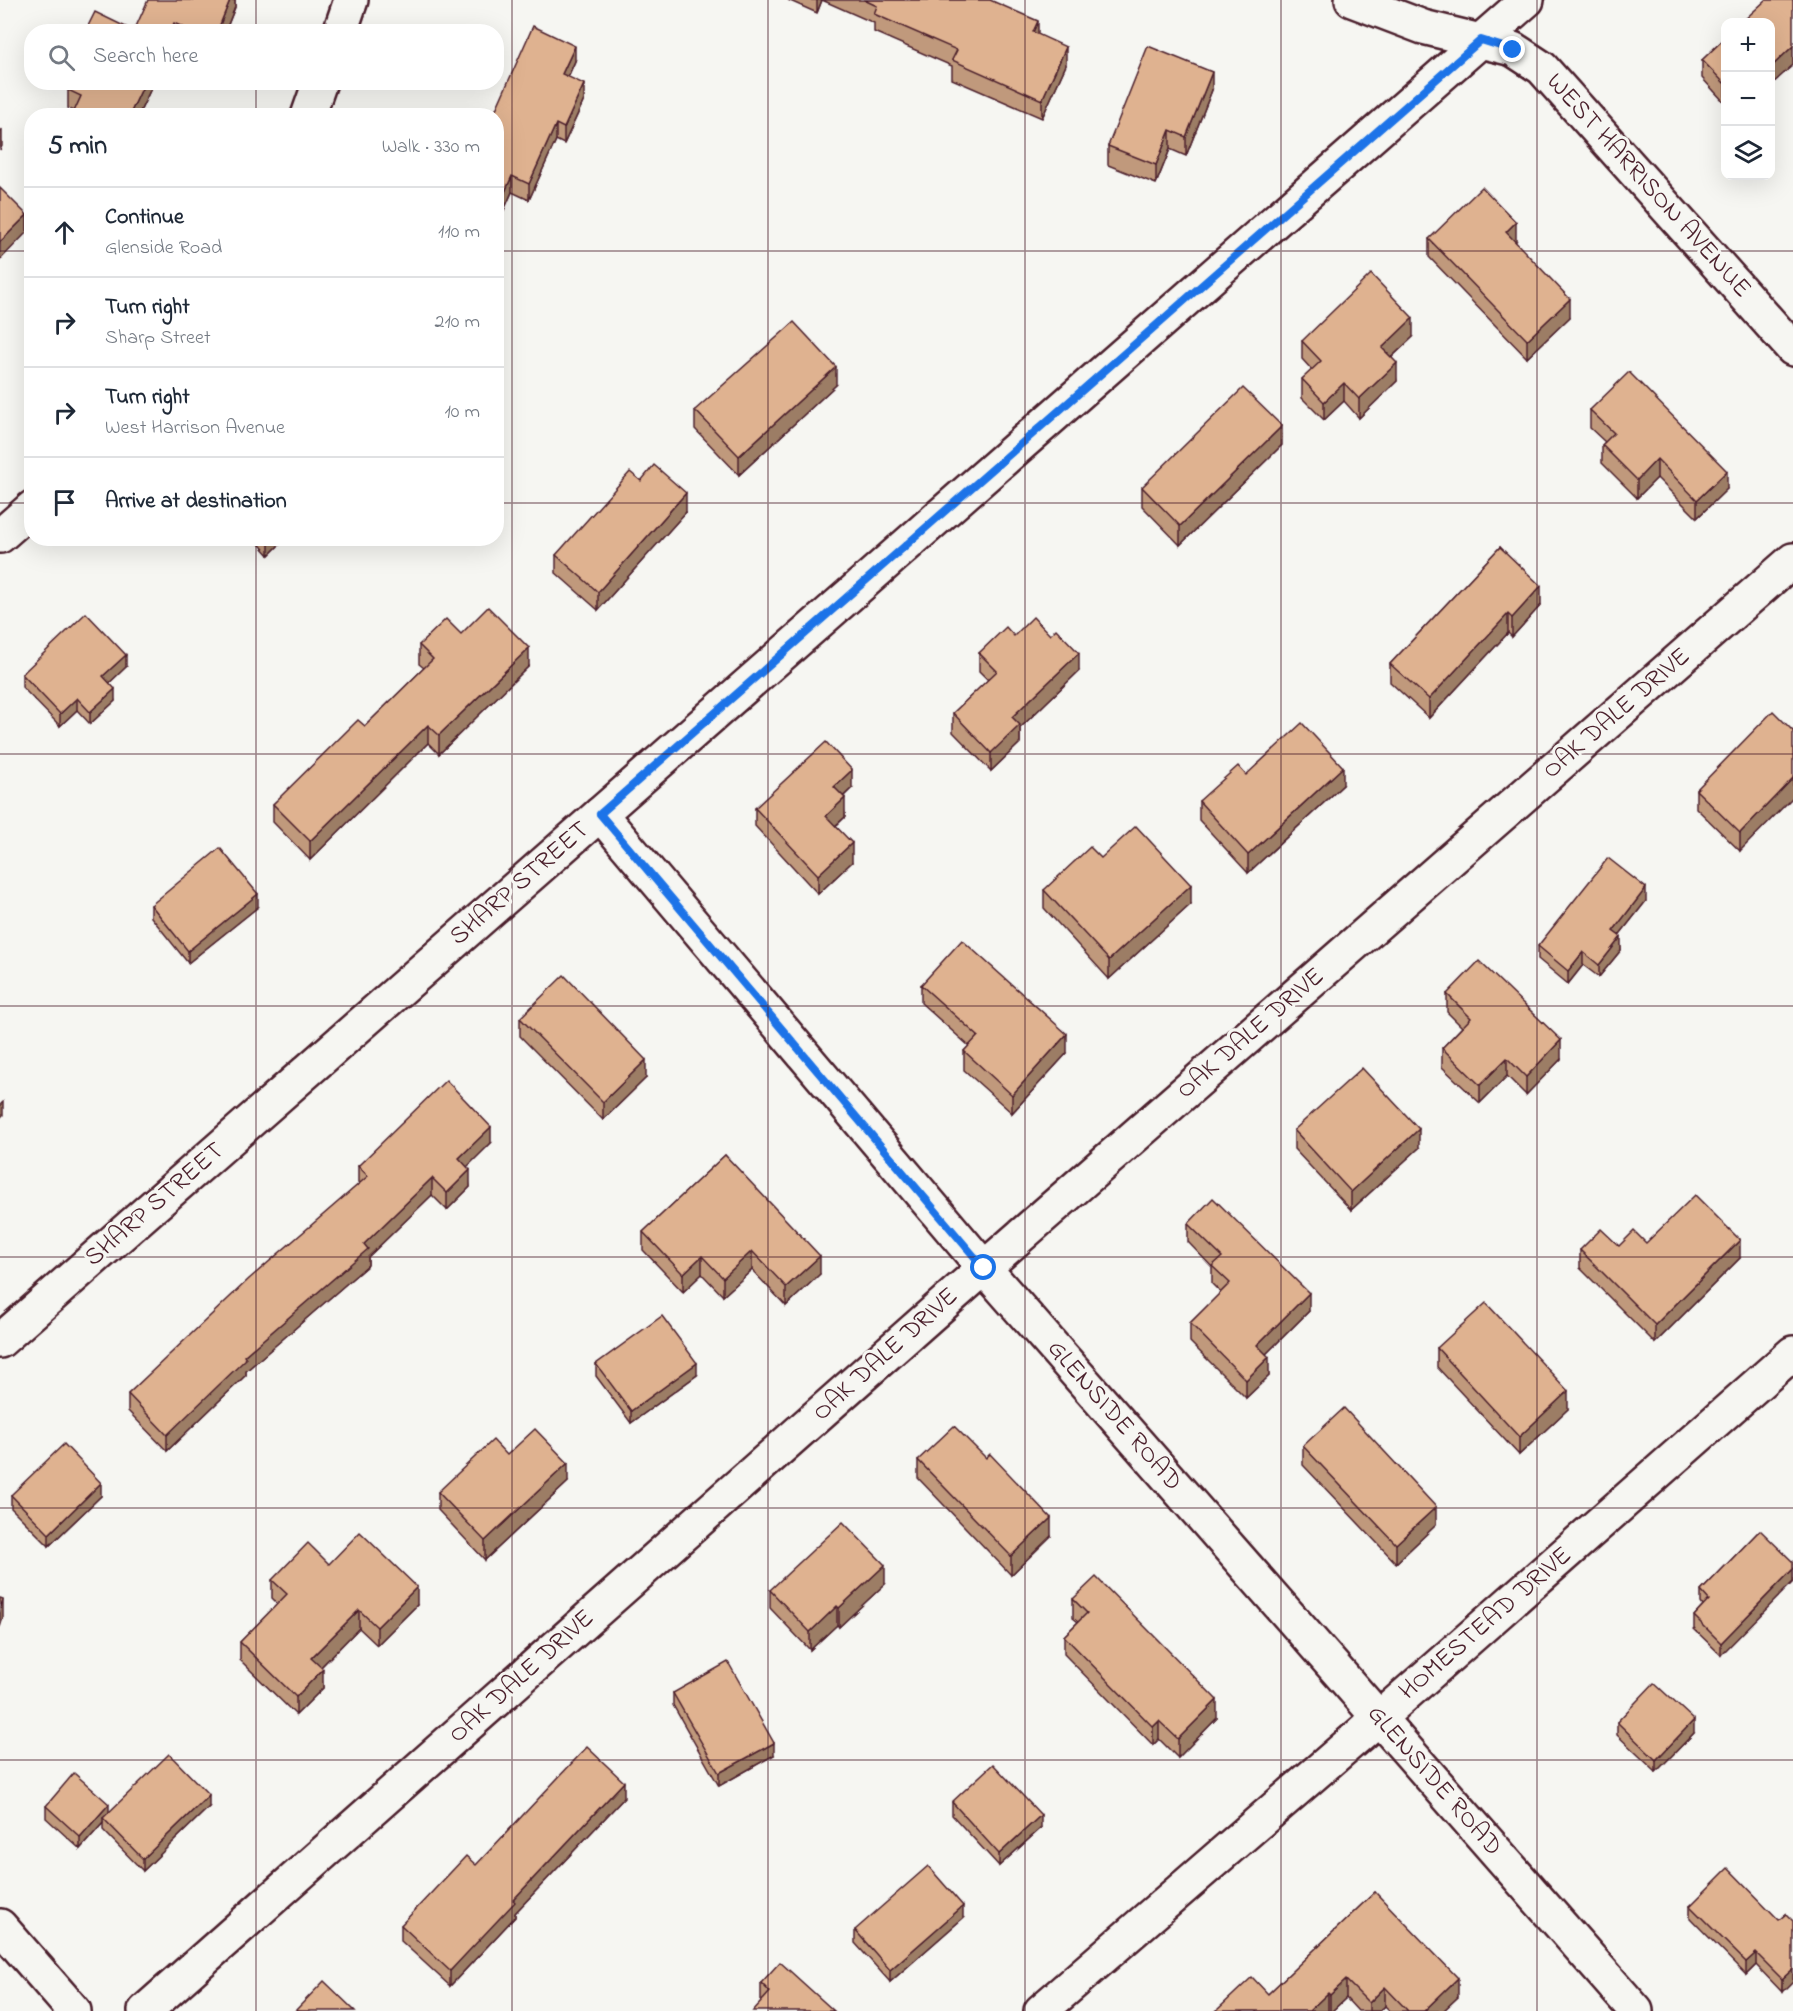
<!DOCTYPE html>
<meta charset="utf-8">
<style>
body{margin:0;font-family:"Indie Flower",sans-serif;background:#f6f6f7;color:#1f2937}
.controls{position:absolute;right:18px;top:18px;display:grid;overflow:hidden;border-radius:12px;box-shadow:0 6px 24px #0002}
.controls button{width:54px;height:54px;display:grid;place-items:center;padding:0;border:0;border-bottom:2px solid #e0e1e3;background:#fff;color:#1f2937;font:30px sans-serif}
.stop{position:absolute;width:18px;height:18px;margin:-14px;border:4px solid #1a73e8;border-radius:50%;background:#fff}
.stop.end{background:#1a73e8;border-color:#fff;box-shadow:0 2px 6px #0008}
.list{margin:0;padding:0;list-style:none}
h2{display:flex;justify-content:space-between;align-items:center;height:78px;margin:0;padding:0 24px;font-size:26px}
h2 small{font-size:20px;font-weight:400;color:#747a83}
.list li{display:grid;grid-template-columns:39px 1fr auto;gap:18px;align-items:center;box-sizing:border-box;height:90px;padding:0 24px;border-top:2px solid #e0e1e3}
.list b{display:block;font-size:22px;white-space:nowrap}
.list p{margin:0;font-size:20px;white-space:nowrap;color:#747a83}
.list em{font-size:20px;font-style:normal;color:#747a83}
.icon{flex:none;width:33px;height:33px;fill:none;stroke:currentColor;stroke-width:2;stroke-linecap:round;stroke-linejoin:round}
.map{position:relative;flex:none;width:1793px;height:2011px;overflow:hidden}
.search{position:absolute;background:#fff;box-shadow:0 6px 24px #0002;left:24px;top:24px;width:480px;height:66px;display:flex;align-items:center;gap:15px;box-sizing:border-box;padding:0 21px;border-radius:24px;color:#747a83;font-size:22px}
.panel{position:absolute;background:#fff;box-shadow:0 6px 24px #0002;left:24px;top:108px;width:480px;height:438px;border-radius:24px}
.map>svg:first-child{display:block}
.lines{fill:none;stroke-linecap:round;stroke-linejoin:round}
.street-casing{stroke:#4a1f2b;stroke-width:38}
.secondary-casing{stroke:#4a1f2b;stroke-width:38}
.street{stroke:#f6f6f2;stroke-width:33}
.secondary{stroke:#f6f6f2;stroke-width:33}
.wall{fill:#c0997c;stroke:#4a1f2b;stroke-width:1.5}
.shaded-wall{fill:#9c7d65;stroke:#4a1f2b;stroke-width:1.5}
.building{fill:#dfb290;stroke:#4a1f2b;stroke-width:1.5}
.route{stroke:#1a73e8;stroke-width:8}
.grid{fill:none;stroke:#4a1f2b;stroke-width:1.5;stroke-opacity:0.55}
.labels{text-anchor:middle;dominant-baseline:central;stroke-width:6;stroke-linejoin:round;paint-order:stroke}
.street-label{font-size:26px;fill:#4a1f2b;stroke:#f6f6f2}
</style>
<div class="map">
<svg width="1793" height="2011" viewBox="0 0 1793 2011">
<rect width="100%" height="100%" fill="#f6f6f2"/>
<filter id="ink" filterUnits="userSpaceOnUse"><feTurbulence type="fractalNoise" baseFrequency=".0167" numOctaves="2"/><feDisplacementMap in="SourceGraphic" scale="12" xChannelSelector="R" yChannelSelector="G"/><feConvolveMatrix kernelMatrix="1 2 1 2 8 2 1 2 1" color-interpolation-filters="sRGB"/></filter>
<g filter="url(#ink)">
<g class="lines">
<!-- street casing -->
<g class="street-casing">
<g id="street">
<path d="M1352,0L1423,27L1513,49L1542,68L1793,349"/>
<path d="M340,32L351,0"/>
<path d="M308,116L320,82"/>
<path d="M0,536L32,508"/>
<path d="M600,814L984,1268L1636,2011"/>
<path d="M0,1926L74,2011"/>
<path d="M145,2011L984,1268L1793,560"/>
<path d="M1041,2011L1379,1718L1793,1353"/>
</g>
</g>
<!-- secondary casing -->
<g class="secondary-casing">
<path id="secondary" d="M0,1341L1527,0"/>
</g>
<!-- street -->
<use href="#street" class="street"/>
<!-- secondary -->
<use href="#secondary" class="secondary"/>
</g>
<!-- wall -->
<g class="wall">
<path d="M235,0V7L225,32H85L134,31Z"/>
<path d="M788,0H990L1038,34L1066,65L1042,118L952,79V66L874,32V23L822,0L817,13Z"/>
<path d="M1725,38V103L1702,78V60Z"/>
<path d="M575,61L568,77L584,100L564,144L556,140L529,200L512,192L496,228V116Z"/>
<path d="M72,82H154L138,116H72L74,111L68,108V90Z"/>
<path d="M1212,90L1186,156L1170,149L1156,184L1108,165V146Z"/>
<path d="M1429,239L1516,241L1515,242L1570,317L1527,358L1429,257Z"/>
<path d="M1413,337L1392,357L1397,381L1359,418L1344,401L1324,420L1302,398V379L1312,370L1302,359V341Z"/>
<path d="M836,385L739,475L695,429V410Z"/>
<path d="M1590,410L1727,489L1697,518L1657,478L1637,498L1602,463V445L1605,442L1590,428Z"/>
<path d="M1282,445L1180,545L1142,506V487Z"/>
<path d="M641,481L686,512L598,610L556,573V555Z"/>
<path d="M254,538H286L269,555Z"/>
<path d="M1500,547L1541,605L1512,637L1508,633L1429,718L1390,682V664Z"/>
<path d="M461,634L529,666L439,754L428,743L310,860L273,822V804L365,726L424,668L419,664V645Z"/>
<path d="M1014,636L1079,671L1020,728V743L991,771L953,732V713L988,680L979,671V653Z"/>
<path d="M126,667L109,683L115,701L90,724L77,710L60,726L22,687V674Z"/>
<path d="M1793,731L1740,851L1696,808V790Z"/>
<path d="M1246,775L1343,785L1248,873L1199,820V801Z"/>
<path d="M852,788L843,797L845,817L836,826L852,862L818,894L755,826V808Z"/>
<path d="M1101,858L1191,904L1109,979L1044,908V890Z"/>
<path d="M1646,901L1619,935L1621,950L1599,977L1583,965L1568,984L1538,959V946Z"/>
<path d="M151,905L258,907L188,963L151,917Z"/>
<path d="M921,985L1067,1053L1012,1113L964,1070V1051L969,1046L921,1003Z"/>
<path d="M1447,994L1561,1059L1526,1095L1507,1076L1480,1103L1442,1067V1048L1462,1027L1447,1012Z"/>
<path d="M520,1018L646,1078L603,1120L520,1036Z"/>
<path d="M1294,1130L1419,1148L1351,1210L1294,1149Z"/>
<path d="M491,1143L467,1166L470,1187L447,1210L432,1195L368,1257V1265L246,1371V1375L167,1451L128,1411V1394L359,1184L358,1182V1166Z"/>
<path d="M725,1155L820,1274L786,1306L752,1270L723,1296L702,1274L683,1292L643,1250V1232Z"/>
<path d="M1188,1224L1309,1311L1266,1354L1269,1376L1246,1398L1190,1342V1323L1221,1293L1212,1284V1267L1188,1242Z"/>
<path d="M1646,1243L1740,1258L1655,1343L1580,1268V1250Z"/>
<path d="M1437,1348L1568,1409L1519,1455L1437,1367Z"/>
<path d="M596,1364L697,1375L631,1423L596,1376Z"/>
<path d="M1303,1446L1436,1525L1396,1563L1303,1465Z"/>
<path d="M507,1455L568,1482L485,1560L438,1510V1492Z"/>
<path d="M918,1460L1051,1536L1011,1575L918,1478Z"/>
<path d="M11,1495L101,1496L49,1546L11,1508Z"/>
<path d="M1760,1530L1721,1655L1694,1629V1616L1703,1606L1701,1603V1591Z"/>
<path d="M329,1564L417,1605L377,1645L359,1628L321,1667L323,1688L296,1715L240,1660V1642L278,1604L272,1598V1580Z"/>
<path d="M885,1584L839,1627L837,1625L810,1650L770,1608V1590Z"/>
<path d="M1073,1599L1217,1718L1178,1758L1159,1739L1153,1745L1064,1654V1636L1078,1622L1073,1618Z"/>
<path d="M673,1693L774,1755L719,1786L673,1705Z"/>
<path d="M1617,1722L1694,1733L1656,1772L1617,1735Z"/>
<path d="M624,1798L515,1913V1917L450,1986L401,1941V1925L476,1865Z"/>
<path d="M952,1802L1041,1828L999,1866L952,1815Z"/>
<path d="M46,1806L109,1812L209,1807L143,1871L103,1830V1823L80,1849L46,1818Z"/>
<path d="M1375,1892L1458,1997L1443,2011H1390L1385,2006L1380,2011H1358L1346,1998L1332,2011H1216L1268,1994Z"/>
<path d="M1690,1906L1779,1920L1786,1914L1782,1992L1756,1965L1746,1975L1690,1918Z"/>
<path d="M963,1918L890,1982L855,1943V1930Z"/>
<path d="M761,1983L834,2011L761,2002Z"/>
</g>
<!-- shaded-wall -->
<g class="shaded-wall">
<path d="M230,0H235V7L225,32H217Z"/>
<path d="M817,0H822L817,13Z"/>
<path d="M1038,21V40L1033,32Z"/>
<path d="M174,23V32H170Z"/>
<path d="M575,46V61L562,90V74Z"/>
<path d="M1793,46V65L1770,86V68Z"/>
<path d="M1066,47V65L1042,118V100Z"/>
<path d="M1212,72V90L1186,156V137Z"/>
<path d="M145,82H154L138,116H129Z"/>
<path d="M584,84V100L564,144V128Z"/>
<path d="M556,124V140L529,200V184Z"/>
<path d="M2,129V146L0,150V133Z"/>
<path d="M1170,130V149L1156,184V165Z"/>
<path d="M512,176V192L496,228V212Z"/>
<path d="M27,215V232L0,260V242Z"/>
<path d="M1516,222V241L1506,251V232Z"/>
<path d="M1570,299V317L1527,358V340Z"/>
<path d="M1413,318V337L1382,366V348Z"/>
<path d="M1397,363V381L1359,418V399Z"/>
<path d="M836,367V385L739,475V456Z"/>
<path d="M1344,383V401L1324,420V402Z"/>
<path d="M1282,426V445L1180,545V526Z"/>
<path d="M1657,459V478L1637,498V480Z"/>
<path d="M1727,471V489L1697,518V500Z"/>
<path d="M686,493V512L598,610V592Z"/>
<path d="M269,538H286L269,555Z"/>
<path d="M1541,586V605L1512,637V618Z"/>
<path d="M1508,614V633L1429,718V699Z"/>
<path d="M529,648V666L439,754V735Z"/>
<path d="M1079,653V671L1020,728V743L991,771V753L1012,717Z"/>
<path d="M126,655V667L103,689V676Z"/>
<path d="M115,689V701L90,724V712Z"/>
<path d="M77,698V710L60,726V714Z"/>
<path d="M428,725V743L310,860V841Z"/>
<path d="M1343,767V785L1248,873V855Z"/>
<path d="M852,770V788L834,805V787Z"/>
<path d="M1793,778V797L1740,851V833Z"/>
<path d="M845,798V817L826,834V816Z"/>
<path d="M852,843V862L818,894V875Z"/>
<path d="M1191,885V904L1109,979V960Z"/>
<path d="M1646,888V901L1613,943V931Z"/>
<path d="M258,894V907L188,963V951Z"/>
<path d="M1621,937V950L1599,977V965Z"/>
<path d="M1583,952V965L1568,984V971Z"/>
<path d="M1067,1034V1053L1012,1113V1095Z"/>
<path d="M1561,1040V1059L1526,1095V1077Z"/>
<path d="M1507,1058V1076L1480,1103V1085Z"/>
<path d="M646,1060V1078L603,1120V1102Z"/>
<path d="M3,1102V1115L0,1118V1105Z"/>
<path d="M491,1127V1143L459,1175V1158Z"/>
<path d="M1419,1129V1148L1351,1210V1192Z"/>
<path d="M470,1170V1187L447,1210V1193Z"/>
<path d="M432,1178V1195L368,1257V1265L246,1371V1375L167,1451V1435L244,1356L364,1244Z"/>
<path d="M1740,1240V1258L1655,1343V1325Z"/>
<path d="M752,1251V1270L723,1296V1278Z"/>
<path d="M702,1256V1274L683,1292V1274Z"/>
<path d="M820,1256V1274L786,1306V1287Z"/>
<path d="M1309,1293V1311L1257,1363V1345Z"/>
<path d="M1269,1357V1376L1246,1398V1380Z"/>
<path d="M697,1363V1375L631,1423V1411Z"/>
<path d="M1568,1391V1409L1519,1455V1437Z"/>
<path d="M568,1463V1482L485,1560V1541Z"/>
<path d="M101,1483V1496L49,1546V1534Z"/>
<path d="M1436,1507V1525L1396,1563V1544Z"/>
<path d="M1051,1518V1536L1011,1575V1556Z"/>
<path d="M885,1565V1584L839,1627V1608Z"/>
<path d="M1793,1569V1582L1721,1655V1643Z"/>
<path d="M417,1587V1605L377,1645V1627Z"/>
<path d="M3,1599V1618L0,1627V1609Z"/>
<path d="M837,1606V1625L810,1650V1632Z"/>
<path d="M359,1610V1628L311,1677V1658Z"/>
<path d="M323,1669V1688L296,1715V1697Z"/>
<path d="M1217,1700V1718L1178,1758V1739Z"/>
<path d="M1694,1720V1733L1656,1772V1760Z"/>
<path d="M1159,1721V1739L1153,1745V1727Z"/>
<path d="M774,1743V1755L719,1786V1773Z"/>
<path d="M624,1782V1798L515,1913V1917L450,1986V1971L513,1900Z"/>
<path d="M209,1795V1807L143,1871V1859Z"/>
<path d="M109,1804V1816L103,1818V1823L80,1849V1837Z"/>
<path d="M1041,1815V1828L999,1866V1854Z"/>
<path d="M963,1906V1918L890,1982V1970Z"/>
<path d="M1756,1953V1965L1746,1975V1962Z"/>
<path d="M1793,1969V1981L1782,1992V1979Z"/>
<path d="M1458,1978V1997L1443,2011H1424Z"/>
<path d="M1346,1980V1998L1332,2011H1330V1995Z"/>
<path d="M1385,1987V2006L1380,2011H1369V2003Z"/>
<path d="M1328,1993V2011H1309Z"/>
</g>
<!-- building -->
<g class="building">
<path d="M148,0H230L217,32H194L174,23L170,32H85L95,12L134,31Z"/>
<path d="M864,0H990L1038,21L1033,32L1066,47L1042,100L952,60L957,50L874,14L877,6Z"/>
<path d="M1766,0H1793V46L1770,68V22H1742Z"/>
<path d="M533,26L575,46L562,74L584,84L564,128L556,124L529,184L512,176L496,212V116H493Z"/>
<path d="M1725,38V84L1702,60Z"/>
<path d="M1148,46L1212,72L1186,137L1170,130L1156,165L1108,146Z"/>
<path d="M72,82H145L129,116H72L81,96L68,90Z"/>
<path d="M1482,187L1516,222L1506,232L1570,299L1527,340L1429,239Z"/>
<path d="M0,188L27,215L0,242Z"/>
<path d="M1371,274L1413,318L1382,348L1397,363L1359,399L1344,383L1324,402L1302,379L1321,361L1302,341Z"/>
<path d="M794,322L836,367L739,456L695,410Z"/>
<path d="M1629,372L1727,471L1697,500L1657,459L1637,480L1602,445L1614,433L1590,410Z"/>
<path d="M1243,388L1282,426L1180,526L1142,487Z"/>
<path d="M654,465L686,493L598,592L556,555L630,472L641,481Z"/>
<path d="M1500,547L1541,586L1512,618L1508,614L1429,699L1390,664Z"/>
<path d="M488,607L529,648L439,735L428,725L310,841L273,804L358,720L365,726L433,659L419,645L446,619L461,634Z"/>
<path d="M86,613L126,655L103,676L115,689L90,712L77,698L60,714L22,674Z"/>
<path d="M1033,617L1050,635L1056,629L1079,653L1012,717L1020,725L991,753L953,713L997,671L979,653L1006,627L1014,636Z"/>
<path d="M1773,711L1793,731V778L1740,833L1696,790Z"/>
<path d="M1302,723L1343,767L1248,855L1199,801L1238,766L1246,775Z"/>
<path d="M826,742L852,770L834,787L845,798L826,816L852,843L818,875L755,808Z"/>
<path d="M1136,826L1191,885L1109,960L1044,890L1090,847L1101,858Z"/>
<path d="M220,848L258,894L188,951L151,905Z"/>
<path d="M1608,858L1646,888L1613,931L1621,937L1599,965L1583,952L1568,971L1538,946Z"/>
<path d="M962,940L1067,1034L1012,1095L964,1051L978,1036L921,985Z"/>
<path d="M1479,961L1561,1040L1526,1077L1507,1058L1480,1085L1442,1048L1471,1018L1447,994Z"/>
<path d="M564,975L646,1060L603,1102L520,1018Z"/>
<path d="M1362,1068L1419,1129L1351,1192L1294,1130Z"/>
<path d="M446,1080L491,1127L459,1158L470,1170L447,1193L432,1178L364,1244L368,1249L244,1356L246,1359L167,1435L128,1394L249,1279L368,1176L358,1166Z"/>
<path d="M725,1155L820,1256L786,1287L752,1251L723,1278L702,1256L683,1274L643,1232Z"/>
<path d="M1695,1195L1740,1240L1655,1325L1580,1250L1601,1229L1619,1246L1634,1231L1646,1243Z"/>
<path d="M1213,1198L1309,1293L1257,1345L1269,1357L1246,1380L1190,1323L1230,1283L1212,1266L1222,1257L1188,1224Z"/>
<path d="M1486,1303L1568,1391L1519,1437L1437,1348Z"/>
<path d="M662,1316L697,1363L631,1411L596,1364Z"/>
<path d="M1344,1408L1436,1507L1396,1544L1303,1446Z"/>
<path d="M954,1426L986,1458L990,1454L1051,1518L1011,1556L918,1460Z"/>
<path d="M535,1429L568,1463L485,1541L438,1492L493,1440L507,1455Z"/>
<path d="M64,1444L101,1483L49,1534L11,1495Z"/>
<path d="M843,1522L885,1565L839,1608L837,1606L810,1632L770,1590Z"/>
<path d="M1760,1530L1793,1562V1569L1721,1643L1694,1616L1709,1600L1701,1591Z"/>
<path d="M360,1532L417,1587L377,1627L359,1610L311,1658L323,1669L296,1697L240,1642L287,1594L272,1580L308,1543L329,1564Z"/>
<path d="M1096,1577L1217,1700L1178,1739L1159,1721L1153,1727L1064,1636L1087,1613L1073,1599Z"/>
<path d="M0,1598L3,1599L0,1609Z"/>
<path d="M728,1662L774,1743L719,1773L673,1693Z"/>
<path d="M1654,1683L1694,1720L1656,1760L1617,1722Z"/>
<path d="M587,1747L624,1782L513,1900L515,1902L450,1971L401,1925L466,1856L476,1865Z"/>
<path d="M169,1754L209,1795L143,1859L103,1818Z"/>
<path d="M993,1764L1041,1815L999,1854L952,1802Z"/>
<path d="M74,1773L109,1804L80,1837L46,1806Z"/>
<path d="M928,1866L963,1906L890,1970L855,1930Z"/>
<path d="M1728,1868L1779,1920L1786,1914L1793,1921V1969L1782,1979L1756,1953L1746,1962L1690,1906Z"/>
<path d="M1375,1892L1458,1978L1424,2011H1408L1385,1987L1369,2003L1346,1980L1330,1995L1328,1993L1309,2011H1216L1252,1977L1268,1994Z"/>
<path d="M780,1962L834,2011H753L770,1992L761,1983Z"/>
<path d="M324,1981L355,2011H295Z"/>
</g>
</g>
<g class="lines" filter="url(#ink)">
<!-- route -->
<path class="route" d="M984,1268L600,814L1481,40L1513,50"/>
</g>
<!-- grid -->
<path class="grid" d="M256,0V32M512,0V2011M768,0V2011M1025,0V2011M1281,0V2011M1537,0V2011M256,82V116M0,251H32M496,251H1793M0,503H32M496,503H1793M256,538V2011M0,754H1793M0,1006H1793M0,1257H1793M0,1508H1793M0,1760H1793"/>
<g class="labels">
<!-- street labels -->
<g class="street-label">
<text transform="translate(1648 186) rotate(48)">WEST HARRISON AVENUE</text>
<text transform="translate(1617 714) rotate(-41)">OAK DALE DRIVE</text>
<text transform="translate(520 884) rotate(-41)">SHARP STREET</text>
<text transform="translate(1251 1034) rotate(-41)">OAK DALE DRIVE</text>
<text transform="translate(155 1205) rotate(-41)">SHARP STREET</text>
<text transform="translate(886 1355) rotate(-42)">OAK DALE DRIVE</text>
<text transform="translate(1114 1416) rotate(49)">GLENSIDE ROAD</text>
<text transform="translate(1486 1624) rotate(-41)">HOMESTEAD DRIVE</text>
<text transform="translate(522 1677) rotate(-42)">OAK DALE DRIVE</text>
<text transform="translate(1434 1781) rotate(49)">GLENSIDE ROAD</text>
</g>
</g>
</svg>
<div class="controls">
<button>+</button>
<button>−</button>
<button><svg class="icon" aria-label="layers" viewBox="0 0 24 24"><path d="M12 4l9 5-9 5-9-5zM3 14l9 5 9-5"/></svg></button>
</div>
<div class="stop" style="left:984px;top:1268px"></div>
<div class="stop end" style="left:1513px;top:50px"></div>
<div class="search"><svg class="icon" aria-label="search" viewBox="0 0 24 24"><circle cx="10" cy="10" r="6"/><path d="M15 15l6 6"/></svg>Search here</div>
<section class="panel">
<h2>5 min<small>Walk · 330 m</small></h2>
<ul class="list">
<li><svg class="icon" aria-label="ahead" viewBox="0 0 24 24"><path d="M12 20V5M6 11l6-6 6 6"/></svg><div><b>Continue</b><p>Glenside Road</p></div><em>110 m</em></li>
<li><svg class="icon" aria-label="right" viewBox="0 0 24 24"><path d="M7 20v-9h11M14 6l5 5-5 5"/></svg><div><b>Turn right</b><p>Sharp Street</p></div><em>210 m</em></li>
<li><svg class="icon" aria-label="right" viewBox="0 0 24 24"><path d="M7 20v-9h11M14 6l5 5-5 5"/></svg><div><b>Turn right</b><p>West Harrison Avenue</p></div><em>10 m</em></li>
<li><svg class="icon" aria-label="arrive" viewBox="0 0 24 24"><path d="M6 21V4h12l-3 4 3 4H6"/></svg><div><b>Arrive at destination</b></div></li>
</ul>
</section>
</div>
